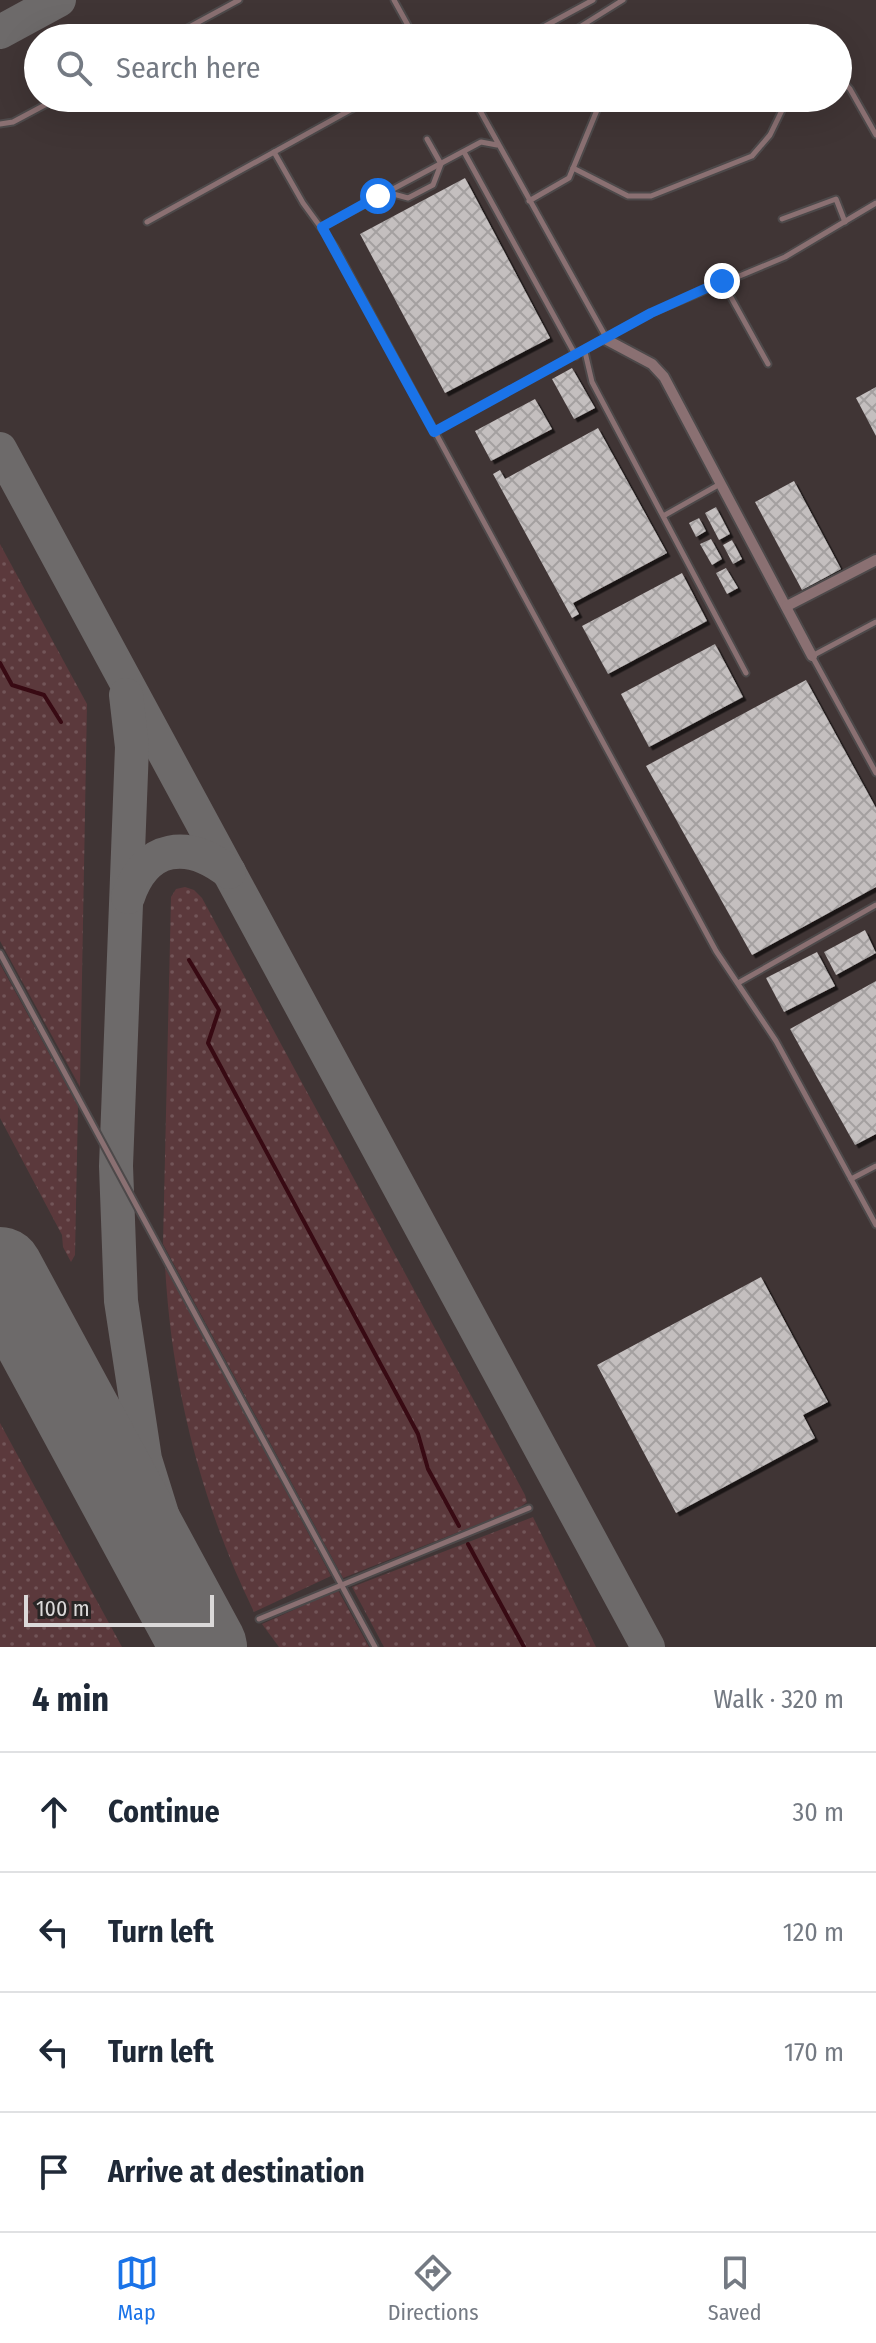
<!DOCTYPE html>
<meta charset="utf-8">
<style>
body{margin:0;font-family:"Fira Sans Condensed",sans-serif;background:#f2f2f3;color:#1f2937}
.scale{position:absolute;left:24px;bottom:20px;width:190px;box-sizing:border-box;padding-left:8px;border:4px solid #dbd9d9;border-top:0;font-size:22px;line-height:28px;white-space:nowrap;color:#dbd9d9;-webkit-text-stroke:6px #282525;paint-order:stroke}
.stop{position:absolute;width:24px;height:24px;margin:-18px;border:6px solid #1a73e8;border-radius:50%;background:#fff}
.stop.end{background:#1a73e8;border-color:#fff;box-shadow:0 2px 8px #0008}
.list{margin:0;padding:0;list-style:none}
h2{display:flex;justify-content:space-between;align-items:center;height:104px;margin:0;padding:0 32px;font-size:34px}
h2 small{font-size:26px;font-weight:400;color:#747a83}
.list li{display:grid;grid-template-columns:52px 1fr auto;gap:24px;align-items:center;box-sizing:border-box;height:120px;padding:0 32px;border-top:2px solid #e0e1e3}
.list b{display:block;font-size:30px;white-space:nowrap}
.list em{font-size:26px;font-style:normal;color:#747a83}
.icon{flex:none;width:44px;height:44px;fill:none;stroke:currentColor;stroke-width:2;stroke-linecap:round;stroke-linejoin:round}
.map{position:relative;flex:none;width:876px;height:1647px;overflow:hidden}
.search{position:absolute;background:#fff;box-shadow:0 8px 32px #0002;left:24px;right:24px;top:24px;height:88px;display:flex;align-items:center;gap:20px;box-sizing:border-box;padding:0 28px;border-radius:44px;color:#747a83;font-size:30px}
.sheet{height:584px;background:#fff}
nav{display:flex;justify-content:space-around;align-items:center;box-sizing:border-box;height:112px;border-top:2px solid #e0e1e3;background:#fff;font-size:22px;color:#747a83}
nav a{display:grid;justify-items:center;gap:4px}
nav .on{color:#1a73e8}
.map>svg:first-child{display:block}
.built{fill:#403535;fill-rule:evenodd}
.grass{fill:url(#grass-dots)}
.lines{fill:none;stroke-linecap:round;stroke-linejoin:round}
.stream{stroke:#380a13;stroke-width:4}
.taxiway{stroke:#6d6a6a;stroke-width:34}
.runway{stroke:#6d6a6a;stroke-width:86}
.building{fill:url(#building-cross-hatch);filter:url(#shadow)}
.service-casing{stroke:#4d494a;stroke-width:9}
.minor-casing{stroke:#4d494a;stroke-width:14}
.service{stroke:#8a7072;stroke-width:5}
.minor{stroke:#8a7072;stroke-width:10}
.route{stroke:#1a73e8;stroke-width:10}
</style>
<div class="map">
<svg width="876" height="1647" viewBox="0 0 876 1647">
<defs>
<pattern id="grass-dots" width="8" height="8" patternUnits="userSpaceOnUse" patternTransform="scale(2)"><rect width="8" height="8" fill="#5b393c"/><path d="M2 2h.1M6 6h.1" fill="none" stroke="#725558" stroke-width="1.8" stroke-linecap="round"/></pattern>
<pattern id="building-cross-hatch" width="8" height="8" patternUnits="userSpaceOnUse" patternTransform="scale(2)"><rect width="8" height="8" fill="#c4bfbf"/><path d="M0 0l8 8M0 8l8-8" fill="none" stroke="#a4a0a0"/></pattern>
<filter id="shadow"><feDropShadow dx="3.5" dy="3.5" stdDeviation="0" flood-color="#0009"/></filter>
</defs>
<rect width="100%" height="100%" fill="#322e2f"/>
<!-- built -->
<path class="built" d="M0,0H876V1647H0ZM38,38H838V98H38Z"/>
<!-- grass -->
<g class="grass">
<path d="M0,544L87,704L80,1087L0,941Z"/>
<path d="M185,887L194,890L202,898L525,1495L527,1502L519,1508L343,1578L163,1244L171,897L176,889Z"/>
<path d="M0,964L78,1106L75,1255L71,1262L63,1247L62,1235L0,1118Z"/>
<path d="M165,1264L331,1576L254,1612C201,1503 171,1385 165,1264Z"/>
<path d="M0,1423L122,1647H0Z"/>
<path d="M533,1517L596,1647H384L352,1587Z"/>
<path d="M338,1590L369,1647H279L262,1624Z"/>
</g>
<g class="lines">
<!-- stream -->
<g class="stream">
<path d="M0,663L12,685L44,695L61,722"/>
<path d="M189,960L219,1010L208,1043L418,1434L428,1469L459,1526"/>
<path d="M468,1544L524,1647"/>
</g>
<!-- taxiway -->
<g class="taxiway">
<path d="M0,32L59,0"/>
<path d="M0,449L648,1647"/>
<path d="M126,695L132,747L116,1166L121,1301L145,1459L202,1643"/>
<path d="M128,897C146,844 188,840 229,872"/>
</g>
<!-- runway -->
<path class="runway" d="M0,1270L204,1647"/>
</g>
<!-- building -->
<g class="building">
<path d="M465,178L550,338L445,393L360,234Z"/>
<path d="M572,368L595,408L574,419L552,379Z"/>
<path d="M876,387V436L856,398Z"/>
<path d="M535,399L552,429L491,461L475,431Z"/>
<path d="M598,428L667,553L573,603L579,614L572,618L493,474L500,470L505,479Z"/>
<path d="M794,481L841,569L802,590L755,502Z"/>
<path d="M716,507L730,534L719,540L705,513Z"/>
<path d="M699,518L706,531L696,537L689,523Z"/>
<path d="M711,539L722,559L712,565L700,544Z"/>
<path d="M732,540L742,559L733,564L723,545Z"/>
<path d="M726,568L738,588L727,594L716,573Z"/>
<path d="M682,573L707,621L608,674L582,626Z"/>
<path d="M715,644L743,697L649,747L621,694Z"/>
<path d="M806,680L876,808V887L752,955L646,766Z"/>
<path d="M865,930L876,953L836,975L824,952Z"/>
<path d="M817,952L835,986L784,1012L766,978Z"/>
<path d="M876,981V1134L855,1145L790,1029Z"/>
<path d="M761,1277L828,1402L803,1415L815,1438L676,1513L597,1365Z"/>
</g>
<g class="lines">
<!-- service casing -->
<g class="service-casing">
<g id="service">
<path d="M394,0L415,38"/>
<path d="M169,38L239,0"/>
<path d="M523,38L593,0"/>
<path d="M562,38L623,0"/>
<path d="M708,38C729,30 744,27 765,38"/>
<path d="M838,76L850,89L876,135"/>
<path d="M473,98L607,339"/>
<path d="M0,124L13,122L58,98"/>
<path d="M274,152L303,203L335,247L716,951L776,1041L876,1225"/>
<path d="M464,152L576,356"/>
<path d="M573,168L628,196H651L752,156L770,135L788,98"/>
<path d="M386,192L408,198L433,185L441,164L427,139"/>
<path d="M529,201L569,178L602,98"/>
<path d="M782,219L836,199L845,222"/>
<path d="M147,222L372,98"/>
<path d="M322,227L481,142L497,145"/>
<path d="M722,281L768,364"/>
<path d="M585,352L592,382L746,673"/>
<path d="M434,432L651,313L785,257L876,203"/>
<path d="M665,515L720,484"/>
<path d="M876,622L812,656L876,773"/>
<path d="M0,953L375,1647"/>
<path d="M738,983L876,905"/>
<path d="M851,1179L876,1166"/>
<path d="M259,1619L529,1508"/>
</g>
</g>
<!-- minor casing -->
<g class="minor-casing">
<g id="minor">
<path d="M607,340L652,364L664,377L812,656"/>
<path d="M787,606L876,560"/>
</g>
</g>
<!-- service -->
<use href="#service" class="service"/>
<!-- minor -->
<use href="#minor" class="minor"/>
</g>
<g class="lines">
<!-- route -->
<path class="route" d="M378,196L322,227L434,432L651,313L722,281"/>
</g>
</svg>
<div class="scale">100 m</div>
<div class="stop" style="left:378px;top:196px"></div>
<div class="stop end" style="left:722px;top:281px"></div>
<div class="search"><svg class="icon" aria-label="search" viewBox="0 0 24 24"><circle cx="10" cy="10" r="6"/><path d="M15 15l6 6"/></svg>Search here</div>
</div>
<section class="sheet">
<h2>4 min<small>Walk · 320 m</small></h2>
<ul class="list">
<li><svg class="icon" aria-label="ahead" viewBox="0 0 24 24"><path d="M12 20V5M6 11l6-6 6 6"/></svg><div><b>Continue</b></div><em>30 m</em></li>
<li><svg class="icon" aria-label="left" viewBox="0 0 24 24"><path d="M17 20v-9H6M10 6l-5 5 5 5"/></svg><div><b>Turn left</b></div><em>120 m</em></li>
<li><svg class="icon" aria-label="left" viewBox="0 0 24 24"><path d="M17 20v-9H6M10 6l-5 5 5 5"/></svg><div><b>Turn left</b></div><em>170 m</em></li>
<li><svg class="icon" aria-label="arrive" viewBox="0 0 24 24"><path d="M6 21V4h12l-3 4 3 4H6"/></svg><div><b>Arrive at destination</b></div></li>
</ul>
</section>
<nav>
<a class="on"><svg class="icon" aria-label="map" viewBox="0 0 24 24"><path d="M3 6l6-2 6 2 6-2v14l-6 2-6-2-6 2zM9 4v14M15 6v14"/></svg>Map</a>
<a><svg class="icon" aria-label="directions" viewBox="0 0 24 24"><path d="M12 3l9 9-9 9-9-9zM9 14v-3h6M13 9l2 2-2 2"/></svg>Directions</a>
<a><svg class="icon" aria-label="saved" viewBox="0 0 24 24"><path d="M7 4h10v16l-5-4-5 4z"/></svg>Saved</a>
</nav>
